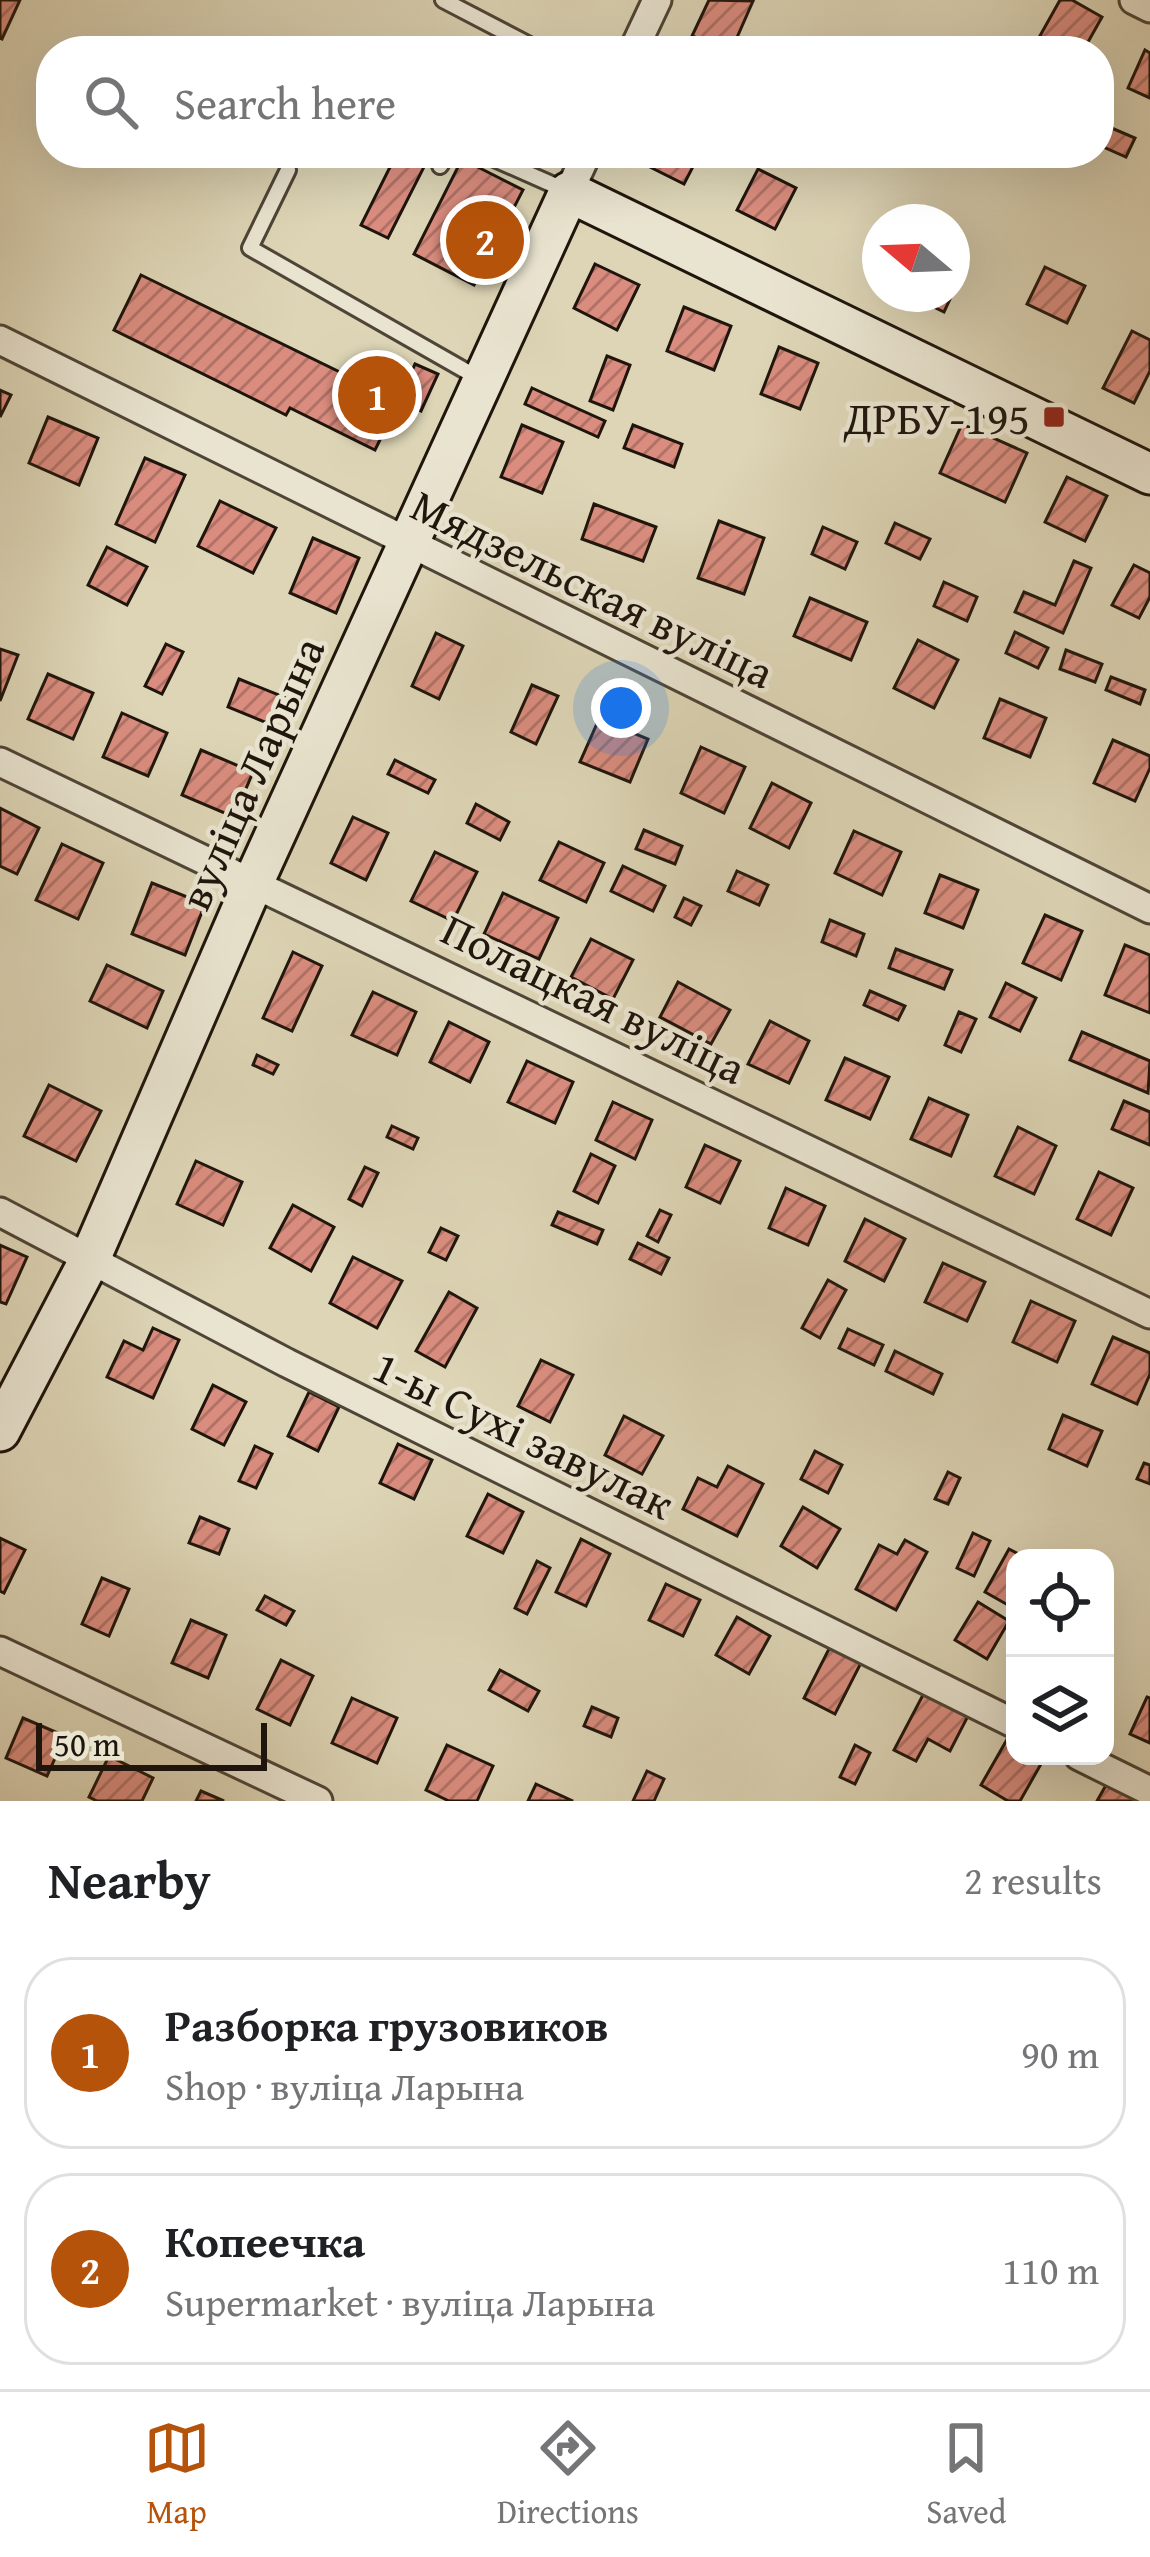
<!DOCTYPE html>
<meta charset="utf-8">
<style>
body{margin:0;font-family:"Gentium Book Plus",serif;background:#f2f2f2;color:#202124}
.controls{position:absolute;right:36px;bottom:36px;display:grid;overflow:hidden;border-radius:24px;box-shadow:0 12px 48px #0002}
.controls button{width:108px;height:108px;display:grid;place-items:center;padding:0;border:0;border-bottom:3px solid #e0e0e0;background:#fff;color:#202124;font:60px sans-serif}
.compass{position:absolute;left:862px;top:204px;width:108px;height:108px;border-radius:50%;background:#fff;box-shadow:0 12px 48px #0002;rotate:289deg}
.scale{position:absolute;left:36px;bottom:30px;width:231px;box-sizing:border-box;padding-left:12px;border:6px solid #1f150c;border-top:0;font-size:33px;line-height:42px;white-space:nowrap;color:#1f150c;-webkit-text-stroke:9px #e9e4d0;paint-order:stroke}
.you{position:absolute;left:621px;top:708px;width:42px;height:42px;margin:-30px;border:9px solid #fff;border-radius:50%;background:#1a73e8;box-shadow:0 0 0 18px #1a73e833}
.badge{display:grid;place-items:center;width:78px;height:78px;border-radius:50%;background:#b45309;color:#fff;font-size:39px;font-weight:700}
.pin{position:absolute;translate:-50% -50%;border:6px solid #fff;box-shadow:0 3px 12px #0006}
.list{margin:0;padding:0;list-style:none}
h2{display:flex;justify-content:space-between;align-items:center;height:156px;margin:0;padding:0 48px;font-size:51px}
h2 small{font-size:39px;font-weight:400;color:#757577}
.list li{display:grid;grid-template-columns:78px 1fr auto;gap:36px;align-items:center;box-sizing:border-box;height:192px;margin:0 24px 24px;padding:0 24px;border:3px solid #e0e0e0;border-radius:48px}
.list b{display:block;font-size:45px;white-space:nowrap}
.list p{margin:0;font-size:39px;white-space:nowrap;color:#757577}
.list em{font-size:39px;font-style:normal;color:#757577}
.icon{flex:none;width:66px;height:66px;fill:none;stroke:currentColor;stroke-width:2;stroke-linecap:round;stroke-linejoin:round}
.map{position:relative;flex:none;width:1150px;height:1801px;overflow:hidden}
.search{position:absolute;background:#fff;box-shadow:0 12px 48px #0002;left:36px;right:36px;top:36px;height:132px;display:flex;align-items:center;gap:30px;box-sizing:border-box;padding:0 42px;border-radius:48px;color:#757577;font-size:45px}
.sheet{height:588px;background:#fff}
nav{display:flex;justify-content:space-around;align-items:center;box-sizing:border-box;height:168px;border-top:3px solid #e0e0e0;background:#fff;font-size:33px;color:#757577}
nav a{display:grid;justify-items:center;gap:6px}
nav .on{color:#b45309}
.map>svg:first-child{display:block}
.building{fill:url(#building-hatch);stroke:#1f150c;stroke-width:3}
.lines{fill:none;stroke-linecap:round;stroke-linejoin:round}
.lane-casing{stroke:#4e4536;stroke-width:20}
.street-casing{stroke:#4e4536;stroke-width:33}
.secondary-casing{stroke:#1f150c;stroke-width:45}
.lane{stroke:#e9e4d0;stroke-width:14}
.street{stroke:#e9e4d0;stroke-width:27}
.secondary{stroke:#e9e4d0;stroke-width:39}
.poi-dot{fill:#8f2418;stroke:#e9e4d0;stroke-width:4.5}
.labels{text-anchor:middle;dominant-baseline:central;stroke-width:9;stroke-linejoin:round;paint-order:stroke}
.poi-label{font-size:45px;fill:#1f150c;stroke:#e9e4d0;text-anchor:end}
.street-label{font-size:45px;fill:#1f150c;stroke:#e9e4d0}
</style>
<div class="map">
<svg width="1150" height="1801" viewBox="0 0 1150 1801">
<defs>
<pattern id="building-hatch" width="6" height="6" patternUnits="userSpaceOnUse" patternTransform="scale(3)"><rect width="6" height="6" fill="#da8d7f"/><path d="M-1 1l2-2M0 6l6-6M5 7l2-2" fill="none" stroke="#b07266"/></pattern>
</defs>
<rect width="100%" height="100%" fill="#ddd5b6"/>
<filter id="stains"><feTurbulence type="fractalNoise" baseFrequency=".00167" numOctaves="4"/><feColorMatrix values="0 0 0 0 .2 0 0 0 0 .09 0 0 0 0 .02 0 0 0 .5 -.17"/></filter>
<radialGradient id="worn" r=".72"><stop offset=".6" stop-color="#630" stop-opacity="0"/><stop offset="1" stop-color="#630" stop-opacity=".3"/></radialGradient>
<!-- building -->
<g class="building">
<path d="M0,0H20L2,39L0,38Z"/>
<path d="M709,0L753,1L731,51L692,36Z"/>
<path d="M1060,0H1072L1102,17L1083,51H1051L1036,43Z"/>
<path d="M1145,50L1150,53V98L1128,88Z"/>
<path d="M1100,123L1135,138L1126,157L1099,145Z"/>
<path d="M397,153H417L427,161L388,238L361,225Z"/>
<path d="M636,153H700L684,184L634,159Z"/>
<path d="M462,159L523,190L474,285L414,254Z"/>
<path d="M758,169L796,188L775,229L737,210Z"/>
<path d="M595,264L639,285L617,330L574,308Z"/>
<path d="M1045,267L1085,286L1067,323L1027,304Z"/>
<path d="M141,275L399,401L375,450L290,408L286,415L114,330Z"/>
<path d="M952,281L957,284L944,312L907,294H952Z"/>
<path d="M684,307L731,326L714,370L667,351Z"/>
<path d="M1132,331L1150,340V371L1134,403L1103,388Z"/>
<path d="M779,347L818,363L800,409L761,394Z"/>
<path d="M607,356L630,365L613,410L590,401Z"/>
<path d="M415,364L438,374L421,411L399,401Z"/>
<path d="M532,388L605,421L598,437L525,404Z"/>
<path d="M0,390L11,395L0,417Z"/>
<path d="M48,417L98,438L79,485L29,463Z"/>
<path d="M962,424L1027,453L1005,502L940,473Z"/>
<path d="M522,425L563,442L542,493L501,477Z"/>
<path d="M633,425L682,444L674,467L624,448Z"/>
<path d="M145,458L185,475L155,542L116,524Z"/>
<path d="M1067,477L1107,496L1085,541L1045,522Z"/>
<path d="M220,501L276,528L253,573L198,546Z"/>
<path d="M594,504L656,527L643,561L582,539Z"/>
<path d="M719,521L764,538L744,594L698,578Z"/>
<path d="M895,523L930,539L920,559L886,543Z"/>
<path d="M823,527L857,542L845,569L812,554Z"/>
<path d="M313,538L359,558L336,613L290,593Z"/>
<path d="M107,547L147,567L127,605L88,585Z"/>
<path d="M1074,561L1091,568L1063,633L1015,612L1024,592L1055,605Z"/>
<path d="M1134,565L1150,573V597L1139,618L1112,605Z"/>
<path d="M944,582L977,597L967,621L934,606Z"/>
<path d="M810,598L867,622L851,660L794,636Z"/>
<path d="M1015,632L1048,648L1038,668L1006,653Z"/>
<path d="M436,633L463,646L439,699L412,686Z"/>
<path d="M918,640L958,660L934,708L894,688Z"/>
<path d="M166,644L183,652L162,694L145,686Z"/>
<path d="M0,649L18,655L0,701Z"/>
<path d="M1066,650L1102,664L1095,682L1060,669Z"/>
<path d="M48,674L93,693L73,739L28,719Z"/>
<path d="M1111,677L1145,690L1140,704L1106,690Z"/>
<path d="M239,679L284,697L272,725L228,707Z"/>
<path d="M532,685L558,696L536,744L511,732Z"/>
<path d="M1000,699L1046,718L1030,757L984,738Z"/>
<path d="M122,713L167,733L148,776L103,757Z"/>
<path d="M599,719L648,739L630,782L580,762Z"/>
<path d="M1113,740L1150,756V768L1135,801L1094,783Z"/>
<path d="M701,747L745,767L724,813L681,793Z"/>
<path d="M201,750L253,772L234,817L182,795Z"/>
<path d="M395,760L435,780L428,793L388,774Z"/>
<path d="M772,783L811,803L789,848L750,828Z"/>
<path d="M476,804L509,822L500,840L467,823Z"/>
<path d="M0,808L39,828L17,874L0,866Z"/>
<path d="M353,817L388,833L366,880L331,863Z"/>
<path d="M644,830L682,846L675,864L636,849Z"/>
<path d="M854,831L901,852L882,895L835,873Z"/>
<path d="M559,842L604,863L586,902L540,880Z"/>
<path d="M62,844L103,863L78,919L36,900Z"/>
<path d="M435,852L477,872L453,921L411,901Z"/>
<path d="M623,866L665,886L653,911L611,891Z"/>
<path d="M737,871L768,885L759,905L728,891Z"/>
<path d="M940,875L978,890L963,928L925,913Z"/>
<path d="M152,883L205,904L185,955L132,934Z"/>
<path d="M503,893L558,918L539,959L484,934Z"/>
<path d="M684,898L701,906L691,925L675,917Z"/>
<path d="M1045,915L1082,931L1061,980L1023,963Z"/>
<path d="M830,920L864,934L856,956L822,942Z"/>
<path d="M591,939L633,960L613,999L571,977Z"/>
<path d="M1125,945L1150,955V1013L1105,995Z"/>
<path d="M896,949L952,970L944,989L889,968Z"/>
<path d="M293,952L322,966L292,1031L263,1018Z"/>
<path d="M107,965L163,991L147,1028L90,1001Z"/>
<path d="M678,982L730,1010L711,1044L660,1017Z"/>
<path d="M1006,983L1036,998L1020,1031L990,1017Z"/>
<path d="M870,991L905,1006L898,1020L864,1005Z"/>
<path d="M373,992L416,1012L397,1055L352,1035Z"/>
<path d="M959,1012L976,1019L961,1052L945,1045Z"/>
<path d="M770,1021L809,1041L789,1083L748,1064Z"/>
<path d="M449,1022L489,1042L470,1082L430,1062Z"/>
<path d="M1082,1032L1150,1061L1148,1093L1070,1060Z"/>
<path d="M257,1055L278,1065L273,1074L253,1065Z"/>
<path d="M845,1058L889,1077L870,1119L826,1100Z"/>
<path d="M527,1061L573,1082L555,1123L508,1102Z"/>
<path d="M49,1085L101,1111L76,1161L24,1136Z"/>
<path d="M929,1098L968,1115L951,1156L911,1139Z"/>
<path d="M1124,1101L1150,1112V1145L1112,1129Z"/>
<path d="M613,1102L652,1120L635,1159L596,1140Z"/>
<path d="M392,1126L418,1138L413,1149L387,1137Z"/>
<path d="M1018,1127L1056,1146L1034,1194L995,1176Z"/>
<path d="M705,1145L740,1161L720,1203L686,1187Z"/>
<path d="M591,1154L615,1166L598,1203L574,1191Z"/>
<path d="M196,1161L242,1182L223,1225L177,1204Z"/>
<path d="M365,1167L378,1173L362,1206L349,1199Z"/>
<path d="M1099,1172L1133,1188L1111,1235L1077,1219Z"/>
<path d="M786,1188L825,1206L808,1245L769,1228Z"/>
<path d="M293,1205L334,1227L311,1271L270,1248Z"/>
<path d="M660,1210L671,1215L658,1242L647,1236Z"/>
<path d="M558,1212L603,1230L597,1244L552,1225Z"/>
<path d="M865,1219L905,1239L884,1281L845,1261Z"/>
<path d="M441,1228L458,1236L446,1260L429,1252Z"/>
<path d="M638,1243L669,1258L661,1274L630,1259Z"/>
<path d="M0,1245L27,1257L6,1304L0,1302Z"/>
<path d="M353,1257L402,1281L377,1328L330,1303Z"/>
<path d="M943,1263L985,1282L967,1321L925,1302Z"/>
<path d="M828,1280L846,1290L820,1338L802,1328Z"/>
<path d="M449,1292L477,1308L445,1367L416,1351Z"/>
<path d="M1031,1301L1075,1321L1057,1362L1013,1342Z"/>
<path d="M153,1328L179,1340L153,1398L107,1377L124,1341L143,1350Z"/>
<path d="M848,1329L883,1345L874,1365L839,1348Z"/>
<path d="M1113,1337L1150,1353V1374L1137,1404L1092,1384Z"/>
<path d="M895,1351L942,1374L933,1394L886,1371Z"/>
<path d="M541,1360L573,1375L550,1422L518,1406Z"/>
<path d="M213,1385L246,1402L224,1445L192,1429Z"/>
<path d="M309,1392L339,1407L318,1451L288,1436Z"/>
<path d="M1063,1415L1102,1431L1087,1466L1049,1449Z"/>
<path d="M624,1416L663,1436L642,1474L605,1455Z"/>
<path d="M398,1444L432,1460L414,1499L380,1483Z"/>
<path d="M255,1446L272,1454L256,1488L239,1481Z"/>
<path d="M815,1451L842,1465L828,1493L801,1479Z"/>
<path d="M1144,1463L1150,1465V1484L1137,1479Z"/>
<path d="M728,1466L763,1484L737,1536L683,1509L698,1478L717,1487Z"/>
<path d="M948,1472L960,1478L948,1504L935,1499Z"/>
<path d="M488,1494L523,1512L503,1553L467,1536Z"/>
<path d="M803,1507L840,1529L817,1568L781,1546Z"/>
<path d="M200,1517L229,1529L219,1554L189,1543Z"/>
<path d="M973,1533L990,1541L974,1576L957,1568Z"/>
<path d="M0,1538L25,1550L4,1593L0,1591Z"/>
<path d="M581,1539L610,1554L586,1606L556,1592Z"/>
<path d="M905,1540L927,1552L896,1610L856,1589L879,1545L897,1554Z"/>
<path d="M1009,1549L1026,1558H1015V1609L985,1592Z"/>
<path d="M537,1561L550,1568L527,1614L515,1608Z"/>
<path d="M102,1578L129,1589L109,1636L82,1624Z"/>
<path d="M666,1584L700,1600L683,1636L649,1620Z"/>
<path d="M265,1596L294,1611L286,1625L257,1610Z"/>
<path d="M978,1602L1009,1621L987,1659L955,1640Z"/>
<path d="M737,1617L770,1636L749,1674L716,1655Z"/>
<path d="M191,1620L226,1635L208,1678L172,1663Z"/>
<path d="M833,1641L864,1657L835,1714L804,1698Z"/>
<path d="M281,1660L313,1676L290,1725L257,1709Z"/>
<path d="M500,1670L539,1691L528,1711L489,1690Z"/>
<path d="M924,1693L968,1716L950,1751L928,1739L916,1761L894,1750Z"/>
<path d="M1147,1697L1150,1698V1743L1130,1734Z"/>
<path d="M352,1698L397,1718L377,1763L332,1743Z"/>
<path d="M592,1707L618,1718L611,1737L584,1726Z"/>
<path d="M23,1718L65,1736L47,1776L6,1758Z"/>
<path d="M1009,1736L1015,1740V1756L1045,1757L1020,1801H1008L981,1785Z"/>
<path d="M447,1745L493,1766L477,1801H449L426,1790Z"/>
<path d="M855,1745L870,1753L855,1784L840,1777Z"/>
<path d="M109,1756L153,1778L142,1801H97L89,1797Z"/>
<path d="M647,1771L664,1779L654,1801H633Z"/>
<path d="M1110,1778L1139,1795L1135,1801H1097Z"/>
<path d="M536,1784L573,1801H528Z"/>
<path d="M201,1791L224,1801H196Z"/>
</g>
<g class="lines">
<!-- lane casing -->
<g class="lane-casing">
<g id="lane">
<path d="M443,0L541,51"/>
<path d="M481,153L565,190"/>
<path d="M440,166L448,153"/>
<path d="M288,170L250,248L480,379"/>
</g>
</g>
<!-- street casing -->
<g class="street-casing">
<g id="street">
<path d="M1134,0L1150,8"/>
<path d="M633,51L657,0"/>
<path d="M569,192L587,153"/>
<path d="M0,340L1150,909"/>
<path d="M0,762L1150,1314"/>
<path d="M0,1212L287,1363L1015,1724"/>
<path d="M0,1651L318,1801"/>
<path d="M1079,1756L1150,1791"/>
</g>
</g>
<!-- secondary casing -->
<g class="secondary-casing">
<path id="secondary" d="M0,1431L90,1259L254,881L569,192L1150,474"/>
</g>
<!-- lane -->
<use href="#lane" class="lane"/>
<!-- street -->
<use href="#street" class="street"/>
<!-- secondary -->
<use href="#secondary" class="secondary"/>
</g>
<!-- markers -->
<rect class="poi-dot" x="1042" y="405" width="24" height="24" rx="6"/>
<g class="labels">
<!-- poi labels -->
<g class="poi-label">
<text x="1030" y="417">ДРБУ-195</text>
</g>
<!-- street labels -->
<g class="street-label">
<text transform="translate(593 588) rotate(26)">Мядзельская вуліца</text>
<text transform="translate(251 773) rotate(-66)">вуліца Ларына</text>
<text transform="translate(594 998) rotate(26)">Полацкая вуліца</text>
<text transform="translate(524 1434) rotate(26)">1-ы Сухі завулак</text>
</g>
</g>
<rect width="100%" height="100%" filter="url(#stains)"/>
<rect width="100%" height="100%" fill="url(#worn)"/>
</svg>
<div class="controls">
<button><svg class="icon" aria-label="locate" viewBox="0 0 24 24"><circle cx="12" cy="12" r="6"/><path d="M12 2v4M12 18v4M2 12h4M18 12h4"/></svg></button>
<button><svg class="icon" aria-label="layers" viewBox="0 0 24 24"><path d="M12 4l9 5-9 5-9-5zM3 14l9 5 9-5"/></svg></button>
</div>
<svg class="compass" viewBox="-18 -18 36 36"><path d="M0-13l5 13h-10z" fill="#e53935"/><path d="M0 13l5-13h-10z" fill="#757577"/></svg>
<div class="scale">50 m</div>
<div class="you"></div>
<div class="pin badge" style="left:377px;top:395px">1</div>
<div class="pin badge" style="left:485px;top:240px">2</div>
<div class="search"><svg class="icon" aria-label="search" viewBox="0 0 24 24"><circle cx="10" cy="10" r="6"/><path d="M15 15l6 6"/></svg>Search here</div>
</div>
<section class="sheet">
<h2>Nearby<small>2 results</small></h2>
<ul class="list">
<li><span class="badge">1</span><div><b>Разборка грузовиков</b><p>Shop · вуліца Ларына</p></div><em>90 m</em></li>
<li><span class="badge">2</span><div><b>Копеечка</b><p>Supermarket · вуліца Ларына</p></div><em>110 m</em></li>
</ul>
</section>
<nav>
<a class="on"><svg class="icon" aria-label="map" viewBox="0 0 24 24"><path d="M3 6l6-2 6 2 6-2v14l-6 2-6-2-6 2zM9 4v14M15 6v14"/></svg>Map</a>
<a><svg class="icon" aria-label="directions" viewBox="0 0 24 24"><path d="M12 3l9 9-9 9-9-9zM9 14v-3h6M13 9l2 2-2 2"/></svg>Directions</a>
<a><svg class="icon" aria-label="saved" viewBox="0 0 24 24"><path d="M7 4h10v16l-5-4-5 4z"/></svg>Saved</a>
</nav>
